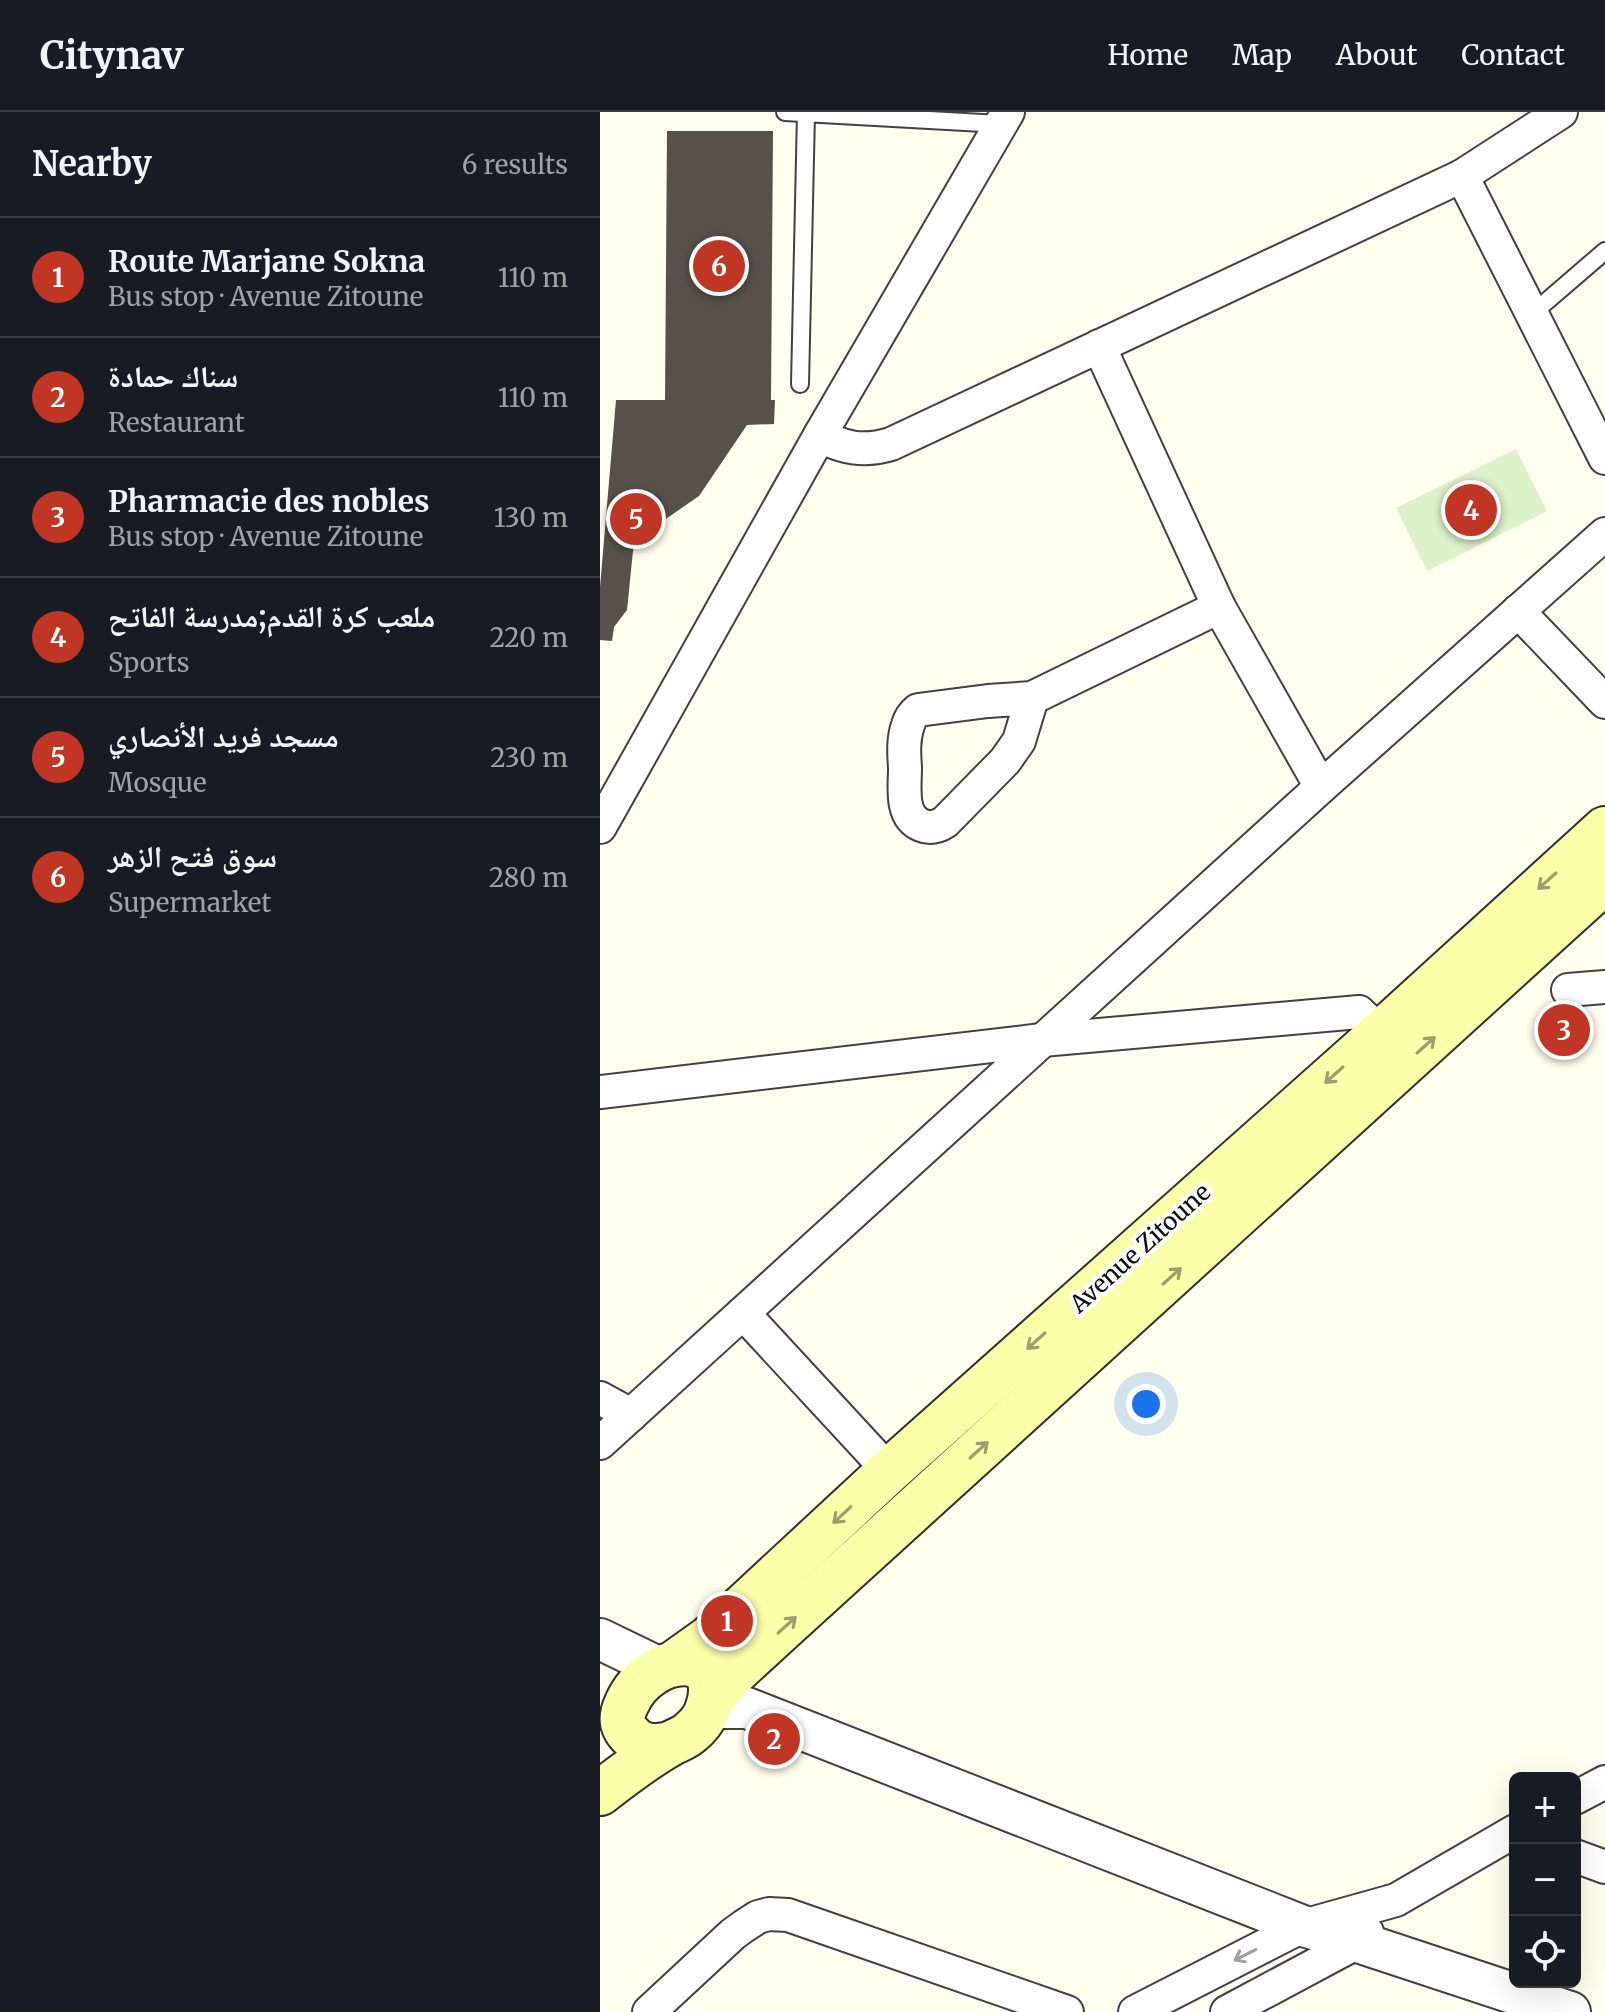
<!DOCTYPE html>
<meta charset="utf-8">
<style>
body{margin:0;font-family:Merriweather,"Noto Naskh Arabic",serif;background:#20242c;color:#f1f3f6}
.controls{position:absolute;right:24px;bottom:24px;display:grid;overflow:hidden;border-radius:12px;box-shadow:0 8px 32px #0002}
.controls button{width:72px;height:72px;display:grid;place-items:center;padding:0;border:0;border-bottom:2px solid #363941;background:#171b24;color:#f1f3f6;font:40px sans-serif}
.you{position:absolute;left:546px;top:1292px;width:28px;height:28px;margin:-20px;border:6px solid #fff;border-radius:50%;background:#1a73e8;box-shadow:0 0 0 12px #1a73e833}
.badge{display:grid;place-items:center;width:52px;height:52px;border-radius:50%;background:#bf3625;color:#fff;font-size:26px;font-weight:700}
.pin{position:absolute;translate:-50% -50%;border:4px solid #fff;box-shadow:0 2px 8px #0006}
.list{margin:0;padding:0;list-style:none}
h2{display:flex;justify-content:space-between;align-items:center;height:104px;margin:0;padding:0 32px;font-size:34px}
h2 small{font-size:26px;font-weight:400;color:#9ea1a6}
.list li{display:grid;grid-template-columns:52px 1fr auto;gap:24px;align-items:center;box-sizing:border-box;height:120px;padding:0 32px;border-top:2px solid #363941}
.list b{display:block;font-size:30px;white-space:nowrap}
.list p{margin:0;font-size:26px;white-space:nowrap;color:#9ea1a6}
.list em{font-size:26px;font-style:normal;color:#9ea1a6}
.icon{flex:none;width:44px;height:44px;fill:none;stroke:currentColor;stroke-width:2;stroke-linecap:round;stroke-linejoin:round}
.map{position:relative;flex:none;width:1005px;height:1900px;overflow:hidden}
header{display:flex;align-items:center;gap:48px;box-sizing:border-box;height:112px;padding:0 40px;background:#171b24;border-bottom:2px solid #363941}
header strong{font-size:38px}
nav{display:flex;gap:44px;margin-inline-start:auto;font-size:28px}
main{display:flex}
aside{flex:1;background:#171b24}
.map>svg:first-child{display:block}
.pitch{fill:#ddf1ca}
.building{fill:#57514a}
.lines{fill:none;stroke-linecap:round;stroke-linejoin:round}
.service-casing{stroke:#414141;stroke-width:20}
.minor-casing{stroke:#414141;stroke-width:36}
.tertiary-casing{stroke:#414141;stroke-width:44}
.secondary-casing{stroke:#303030;stroke-width:48}
.service{stroke:#fff;stroke-width:16}
.minor{stroke:#fff;stroke-width:32}
.tertiary{stroke:#fff;stroke-width:40}
.secondary{stroke:#fbffaa;stroke-width:44}
.oneway{stroke:#9c9f6c}
.oneway2{stroke:#9f9f9f}
.labels{text-anchor:middle;dominant-baseline:central;stroke-width:8;stroke-linejoin:round;paint-order:stroke}
.street-label{font-size:24px;fill:#0e0e0e;stroke:#fff}
</style>
<header>
<strong>Citynav</strong>
<nav><a>Home</a><a>Map</a><a>About</a><a>Contact</a></nav>
</header>
<main>
<aside>
<h2>Nearby<small>6 results</small></h2>
<ul class="list">
<li><span class="badge">1</span><div><b>Route Marjane Sokna</b><p>Bus stop · Avenue Zitoune</p></div><em>110 m</em></li>
<li><span class="badge">2</span><div><b>سناك حمادة</b><p>Restaurant</p></div><em>110 m</em></li>
<li><span class="badge">3</span><div><b>Pharmacie des nobles</b><p>Bus stop · Avenue Zitoune</p></div><em>130 m</em></li>
<li><span class="badge">4</span><div><b>ملعب كرة القدم;مدرسة الفاتح</b><p>Sports</p></div><em>220 m</em></li>
<li><span class="badge">5</span><div><b>مسجد فريد الأنصاري</b><p>Mosque</p></div><em>230 m</em></li>
<li><span class="badge">6</span><div><b>سوق فتح الزهر</b><p>Supermarket</p></div><em>280 m</em></li>
</ul>
</aside>
<div class="map">
<svg width="1005" height="1900" viewBox="0 0 1005 1900">
<rect width="100%" height="100%" fill="#fffeef"/>
<!-- pitch -->
<path class="pitch" d="M916,337L947,399L827,459L796,396Z"/>
<!-- building -->
<path class="building" d="M67,19H173L171,288H175L174,312L147,313L99,384L34,429L27,498L14,515L12,529L0,528V475L16,288H65Z"/>
<g class="lines">
<!-- service casing -->
<g class="service-casing">
<g id="service">
<path d="M185,0L401,12"/>
<path d="M933,201L1005,139"/>
<path d="M200,272L206,1"/>
</g>
</g>
<!-- minor casing -->
<g class="minor-casing">
<g id="minor">
<path d="M862,64L1005,346"/>
<path d="M499,234L619,495L721,675"/>
<path d="M220,323C243,337 265,340 291,332L862,64L961,0"/>
<path d="M918,499L1005,590"/>
<path d="M432,586L419,629L405,649L345,710C337,715 330,717 321,713C300,704 305,675 305,656C304,642 303,627 308,613C310,606 313,602 318,598L388,589L432,586L619,495"/>
<path d="M0,715L220,323L408,0"/>
<path d="M968,878L1005,875"/>
<path d="M0,980L442,928L759,900L781,921"/>
<path d="M143,1201L289,1359"/>
<path d="M0,1286L31,1303"/>
<path d="M0,1331L721,675L1005,422"/>
<path d="M975,1686L1005,1670"/>
<path d="M975,1744L1005,1755"/>
<path d="M49,1900L133,1822L144,1814L158,1805L169,1802L188,1803L467,1900"/>
<path d="M535,1900L703,1814L796,1788L915,1719"/>
<path d="M627,1900L758,1830L767,1820"/>
</g>
</g>
<!-- tertiary casing -->
<g class="tertiary-casing">
<g id="tertiary">
<path d="M0,1527L60,1556"/>
<path d="M108,1596H147L703,1814L758,1830L970,1900"/>
</g>
</g>
<!-- secondary casing -->
<g class="secondary-casing">
<g id="secondary">
<path d="M73,1552L108,1527L289,1359L781,921L1005,717"/>
<path d="M111,1587L133,1562L182,1517L1005,769"/>
<path d="M0,1681C22,1664 45,1646 70,1632C77,1628 85,1626 91,1620C97,1615 103,1608 106,1601C132,1534 50,1539 27,1591C21,1603 20,1613 31,1624C42,1636 55,1635 70,1632"/>
</g>
</g>
<!-- service -->
<use href="#service" class="service"/>
<!-- minor -->
<use href="#minor" class="minor"/>
<!-- tertiary -->
<use href="#tertiary" class="tertiary"/>
<!-- secondary -->
<use href="#secondary" class="secondary"/>
</g>
<!-- one-way arrows -->
<defs><path id="oneway-shaft" d="M-6 0H5M1.5-3L5.5 0L1.5 3" fill="none" stroke-width="1.6" stroke-linecap="round" stroke-linejoin="round" transform="scale(2)"/></defs>
<g class="oneway">
<use href="#oneway-shaft" transform="translate(947 769) rotate(138)"/>
<use href="#oneway-shaft" transform="translate(826 933) rotate(-42)"/>
<use href="#oneway-shaft" transform="translate(734 963) rotate(138)"/>
<use href="#oneway-shaft" transform="translate(572 1164) rotate(-42)"/>
<use href="#oneway-shaft" transform="translate(436 1229) rotate(138)"/>
<use href="#oneway-shaft" transform="translate(379 1338) rotate(-42)"/>
<use href="#oneway-shaft" transform="translate(242 1403) rotate(137)"/>
<use href="#oneway-shaft" transform="translate(187 1513) rotate(-42)"/>
</g>
<use class="oneway2" href="#oneway-shaft" transform="translate(645 1843) rotate(153)"/>
<g class="labels">
<!-- street labels -->
<g class="street-label">
<text transform="translate(540 1136) rotate(-42)">Avenue Zitoune</text>
</g>
</g>
</svg>
<div class="controls">
<button>+</button>
<button>−</button>
<button><svg class="icon" aria-label="locate" viewBox="0 0 24 24"><circle cx="12" cy="12" r="6"/><path d="M12 2v4M12 18v4M2 12h4M18 12h4"/></svg></button>
</div>
<div class="you"></div>
<div class="pin badge" style="left:127px;top:1509px">1</div>
<div class="pin badge" style="left:174px;top:1627px">2</div>
<div class="pin badge" style="left:964px;top:918px">3</div>
<div class="pin badge" style="left:871px;top:398px">4</div>
<div class="pin badge" style="left:36px;top:407px">5</div>
<div class="pin badge" style="left:119px;top:154px">6</div>
</div>
</main>
